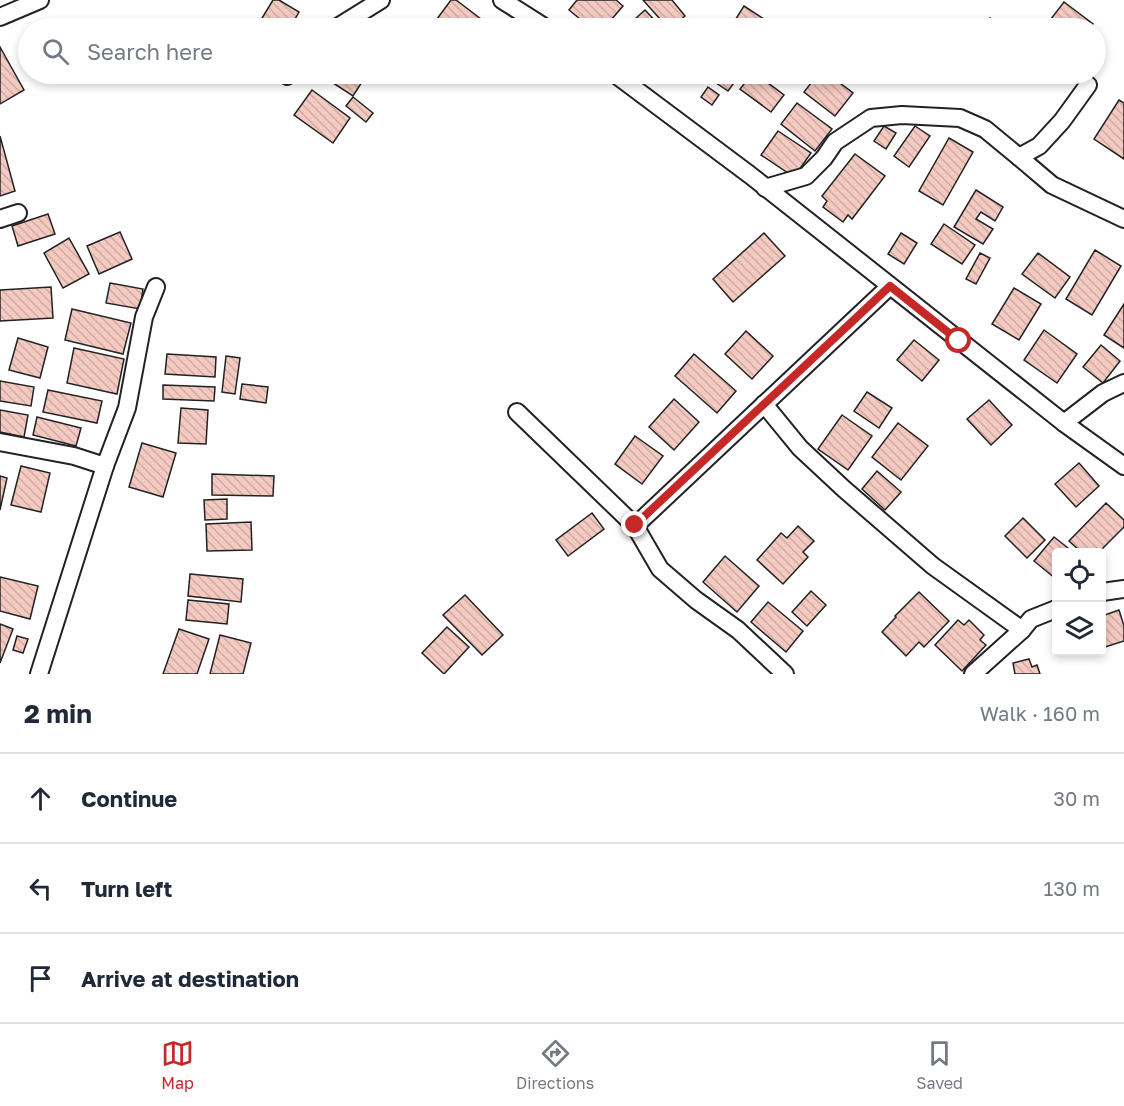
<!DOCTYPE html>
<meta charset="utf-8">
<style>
body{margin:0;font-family:"Golos Text",sans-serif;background:#f6f6f7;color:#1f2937}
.controls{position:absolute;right:18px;bottom:18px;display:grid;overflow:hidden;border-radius:6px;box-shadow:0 3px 9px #0003}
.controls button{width:54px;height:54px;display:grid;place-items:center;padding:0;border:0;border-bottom:2px solid #e0e1e3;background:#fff;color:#1f2937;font:30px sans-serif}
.stop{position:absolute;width:18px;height:18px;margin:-14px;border:4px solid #c62828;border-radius:50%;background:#fff}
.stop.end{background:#c62828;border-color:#fff;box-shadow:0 2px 6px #0008}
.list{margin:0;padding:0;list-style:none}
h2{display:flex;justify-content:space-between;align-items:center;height:78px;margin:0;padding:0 24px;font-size:26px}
h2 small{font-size:20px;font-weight:400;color:#747a83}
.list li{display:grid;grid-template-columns:39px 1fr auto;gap:18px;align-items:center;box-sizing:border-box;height:90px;padding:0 24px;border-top:2px solid #e0e1e3}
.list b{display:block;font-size:22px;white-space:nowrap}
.list em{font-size:20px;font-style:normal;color:#747a83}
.icon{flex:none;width:33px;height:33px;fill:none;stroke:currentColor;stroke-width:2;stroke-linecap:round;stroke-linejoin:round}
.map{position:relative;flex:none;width:1124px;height:674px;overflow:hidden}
.search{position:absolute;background:#fff;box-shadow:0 3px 9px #0003;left:18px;right:18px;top:18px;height:66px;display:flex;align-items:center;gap:15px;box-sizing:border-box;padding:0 21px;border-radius:33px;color:#747a83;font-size:22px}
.sheet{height:348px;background:#fff}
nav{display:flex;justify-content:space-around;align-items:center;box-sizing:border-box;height:84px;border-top:2px solid #e0e1e3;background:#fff;font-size:16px;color:#747a83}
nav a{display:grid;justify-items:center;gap:3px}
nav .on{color:#c62828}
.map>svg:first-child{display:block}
.building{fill:url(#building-back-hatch);stroke:#222;stroke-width:1.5}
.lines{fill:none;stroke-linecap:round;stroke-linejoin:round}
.street-casing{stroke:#222;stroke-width:20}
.street{stroke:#fff;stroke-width:16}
.route{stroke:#c62828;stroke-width:8}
</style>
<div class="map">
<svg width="1124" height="674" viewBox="0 0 1124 674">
<defs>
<pattern id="building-back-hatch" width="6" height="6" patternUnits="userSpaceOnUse" patternTransform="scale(1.5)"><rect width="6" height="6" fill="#f3c9c0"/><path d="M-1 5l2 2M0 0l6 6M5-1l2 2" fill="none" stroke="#d0aca5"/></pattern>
</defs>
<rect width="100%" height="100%" fill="#fff"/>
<!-- building -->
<g class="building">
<path d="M273,0H279L299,12L294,21L302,26L301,28H256Z"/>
<path d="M451,0H456L485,22L480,28H433L431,27Z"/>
<path d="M577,0H616L623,6L604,28H591L569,10Z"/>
<path d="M643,0H672L685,16L671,28H668Z"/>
<path d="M1064,2L1093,24L1090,28H1053L1047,24Z"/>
<path d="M744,6L767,21L762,28H730Z"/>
<path d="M645,10L662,28H625Z"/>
<path d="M990,18L1004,26L1003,28H984Z"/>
<path d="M0,47L24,90L0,104Z"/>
<path d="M195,74H213L206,82Z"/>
<path d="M335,74H349L362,82L353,96L330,81Z"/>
<path d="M420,74H437L430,82Z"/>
<path d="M703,74H736L739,76L728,91Z"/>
<path d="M752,74H756L784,95L771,112L740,89Z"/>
<path d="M818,74H828L853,93L835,116L804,92Z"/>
<path d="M708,87L719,95L712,105L701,97Z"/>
<path d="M312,90L350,118L333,143L294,115Z"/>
<path d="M353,97L373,113L366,122L346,106Z"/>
<path d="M1119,100L1124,103V159L1094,139Z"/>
<path d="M797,103L832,129L815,151L781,124Z"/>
<path d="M884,126L896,133L886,149L874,141Z"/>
<path d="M915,126L930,136L909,167L894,156Z"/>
<path d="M778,131L811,153L794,177L761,155Z"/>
<path d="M0,136L15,191L0,196Z"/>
<path d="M949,138L973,152L943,205L919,191Z"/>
<path d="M855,154L885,176L852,219L848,215L843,222L823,207L827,201L822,196Z"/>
<path d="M976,190L1003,207L995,221L981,212L976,219L993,229L983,244L954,227Z"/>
<path d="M48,214L55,234L18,246L12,226Z"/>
<path d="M944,224L975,245L962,264L931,244Z"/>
<path d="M120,232L132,259L99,274L87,246Z"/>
<path d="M764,233L785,256L733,302L713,279Z"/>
<path d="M901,233L917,243L904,264L888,254Z"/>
<path d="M69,238L89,274L63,288L44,253Z"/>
<path d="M1095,250L1121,266L1092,315L1066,299Z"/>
<path d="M980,253L990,258L976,284L966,279Z"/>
<path d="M1038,253L1070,277L1055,298L1022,274Z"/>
<path d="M110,283L143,289L140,309L106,303Z"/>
<path d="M51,287L53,318L0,321V290Z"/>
<path d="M1014,288L1041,304L1019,340L992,324Z"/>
<path d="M1124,304V348L1104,335Z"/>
<path d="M72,309L131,323L123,354L65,340Z"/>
<path d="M1044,330L1077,354L1057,383L1024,360Z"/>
<path d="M746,331L773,356L752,379L725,354Z"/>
<path d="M18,338L48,347L40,378L9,370Z"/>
<path d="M914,340L939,360L922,381L897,360Z"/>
<path d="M1101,345L1120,361L1103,383L1083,367Z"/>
<path d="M74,348L124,359L117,394L67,383Z"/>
<path d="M167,354L216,357L215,377L165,374Z"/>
<path d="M694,354L736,391L717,413L675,376Z"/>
<path d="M226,356L240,358L235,394L222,392Z"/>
<path d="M0,381L34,387L31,406L0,401Z"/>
<path d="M242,384L268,387L266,403L240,399Z"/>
<path d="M163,385L215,387L214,401L163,399Z"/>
<path d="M48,390L102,401L97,423L43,412Z"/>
<path d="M867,392L892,408L879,428L854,411Z"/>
<path d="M674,399L699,422L674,450L649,427Z"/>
<path d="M989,400L1012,425L991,445L967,419Z"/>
<path d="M181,408L208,410L206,444L178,443Z"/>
<path d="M0,410L28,415L24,437L0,432Z"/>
<path d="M842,415L872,436L848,470L818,449Z"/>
<path d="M37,417L81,428L76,446L33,435Z"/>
<path d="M898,423L928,446L901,480L872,457Z"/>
<path d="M635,436L663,456L642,484L615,464Z"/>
<path d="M142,443L176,453L163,497L129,487Z"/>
<path d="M1079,463L1099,486L1076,507L1055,484Z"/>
<path d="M21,466L50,473L41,512L11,505Z"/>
<path d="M877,471L901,492L885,510L862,489Z"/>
<path d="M212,474L274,476L273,496L212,495Z"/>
<path d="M0,476L7,478L0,510Z"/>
<path d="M227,499V519L205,520L204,500Z"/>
<path d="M1106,503L1124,520V527L1099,552H1081L1069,541Z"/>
<path d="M592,513L604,529L568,556L556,540Z"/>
<path d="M1023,518L1045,540L1027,558L1005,536Z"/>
<path d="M251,522L252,550L207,551L206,524Z"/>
<path d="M798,526L814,541L803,552L808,557L783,584L757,560L781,533L787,538Z"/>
<path d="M1054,537L1073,552H1056V579L1034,561Z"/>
<path d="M725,556L759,586L737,612L703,582Z"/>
<path d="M190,574L243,579L241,602L188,596Z"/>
<path d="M0,577L38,586L30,619L0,611Z"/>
<path d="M811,591L826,605L807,626L792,612Z"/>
<path d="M919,592L949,621L924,647L919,642L906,656L882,632L896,617L895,616Z"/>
<path d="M465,595L503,635L482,655L443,615Z"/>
<path d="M188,600L229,604L227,624L186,620Z"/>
<path d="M768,602L803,631L786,652L751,622Z"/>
<path d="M1119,610L1124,626V641L1102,648V616Z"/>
<path d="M958,620L964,625L969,620L984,635L980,640L986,645L962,671L935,645Z"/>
<path d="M0,624L13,629L0,663Z"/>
<path d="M447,627L469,647L444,674L422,653Z"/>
<path d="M179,629L209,639L197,674H163Z"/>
<path d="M220,635L251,643L243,674H210Z"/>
<path d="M17,636L28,639L23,653L13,650Z"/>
<path d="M1029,659L1032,667L1037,665L1040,674H1015L1013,663Z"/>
</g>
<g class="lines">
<!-- street casing -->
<g class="street-casing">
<g id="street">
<path d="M502,0L546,28"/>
<path d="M0,17L40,0"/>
<path d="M336,28L381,0"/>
<path d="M615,74L750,175L1064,423"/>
<path d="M287,76L290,74"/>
<path d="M1088,85L1062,121L1039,146L1019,157L1052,185L1124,219"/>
<path d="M765,188L806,176L824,158L835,142L871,118L902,115L960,118L985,129L1019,157"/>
<path d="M0,219L18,213"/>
<path d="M1124,383L1103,393L1064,423L1124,466"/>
<path d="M764,404L800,448L844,489L933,566L1022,630L973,674"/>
<path d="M517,412L635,526L890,286"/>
<path d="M0,442L74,456L105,466"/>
<path d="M635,526L660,569L696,600L738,630L785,674"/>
<path d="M1102,592L1124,589"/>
<path d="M1022,630L1031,619L1056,609"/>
<path d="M39,674L105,466L127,408L144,317L156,287"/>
</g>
</g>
<!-- street -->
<use href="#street" class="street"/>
</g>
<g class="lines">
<!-- route -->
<path class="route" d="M635,525L890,286L959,341"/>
</g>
</svg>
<div class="controls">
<button><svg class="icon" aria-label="locate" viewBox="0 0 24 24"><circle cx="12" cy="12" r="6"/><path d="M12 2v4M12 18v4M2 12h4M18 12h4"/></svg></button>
<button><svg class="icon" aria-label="layers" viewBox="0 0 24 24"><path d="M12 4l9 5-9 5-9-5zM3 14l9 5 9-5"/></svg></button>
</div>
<div class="stop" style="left:959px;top:341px"></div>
<div class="stop end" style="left:635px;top:525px"></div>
<div class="search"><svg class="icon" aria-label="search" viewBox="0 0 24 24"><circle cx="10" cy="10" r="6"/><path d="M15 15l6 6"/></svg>Search here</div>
</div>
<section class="sheet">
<h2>2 min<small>Walk · 160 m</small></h2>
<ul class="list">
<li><svg class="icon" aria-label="ahead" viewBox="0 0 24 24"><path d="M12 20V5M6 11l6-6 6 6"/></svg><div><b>Continue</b></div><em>30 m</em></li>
<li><svg class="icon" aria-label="left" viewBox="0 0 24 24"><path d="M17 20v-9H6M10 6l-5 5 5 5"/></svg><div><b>Turn left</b></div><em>130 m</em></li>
<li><svg class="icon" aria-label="arrive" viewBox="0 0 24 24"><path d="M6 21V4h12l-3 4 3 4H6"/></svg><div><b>Arrive at destination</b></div></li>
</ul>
</section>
<nav>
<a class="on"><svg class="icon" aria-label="map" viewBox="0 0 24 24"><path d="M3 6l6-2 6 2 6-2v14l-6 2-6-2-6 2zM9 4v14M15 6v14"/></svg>Map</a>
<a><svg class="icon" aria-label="directions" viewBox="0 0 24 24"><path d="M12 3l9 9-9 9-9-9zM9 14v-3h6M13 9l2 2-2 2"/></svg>Directions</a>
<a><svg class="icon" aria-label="saved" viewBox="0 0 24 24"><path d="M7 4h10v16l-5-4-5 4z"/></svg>Saved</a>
</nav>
